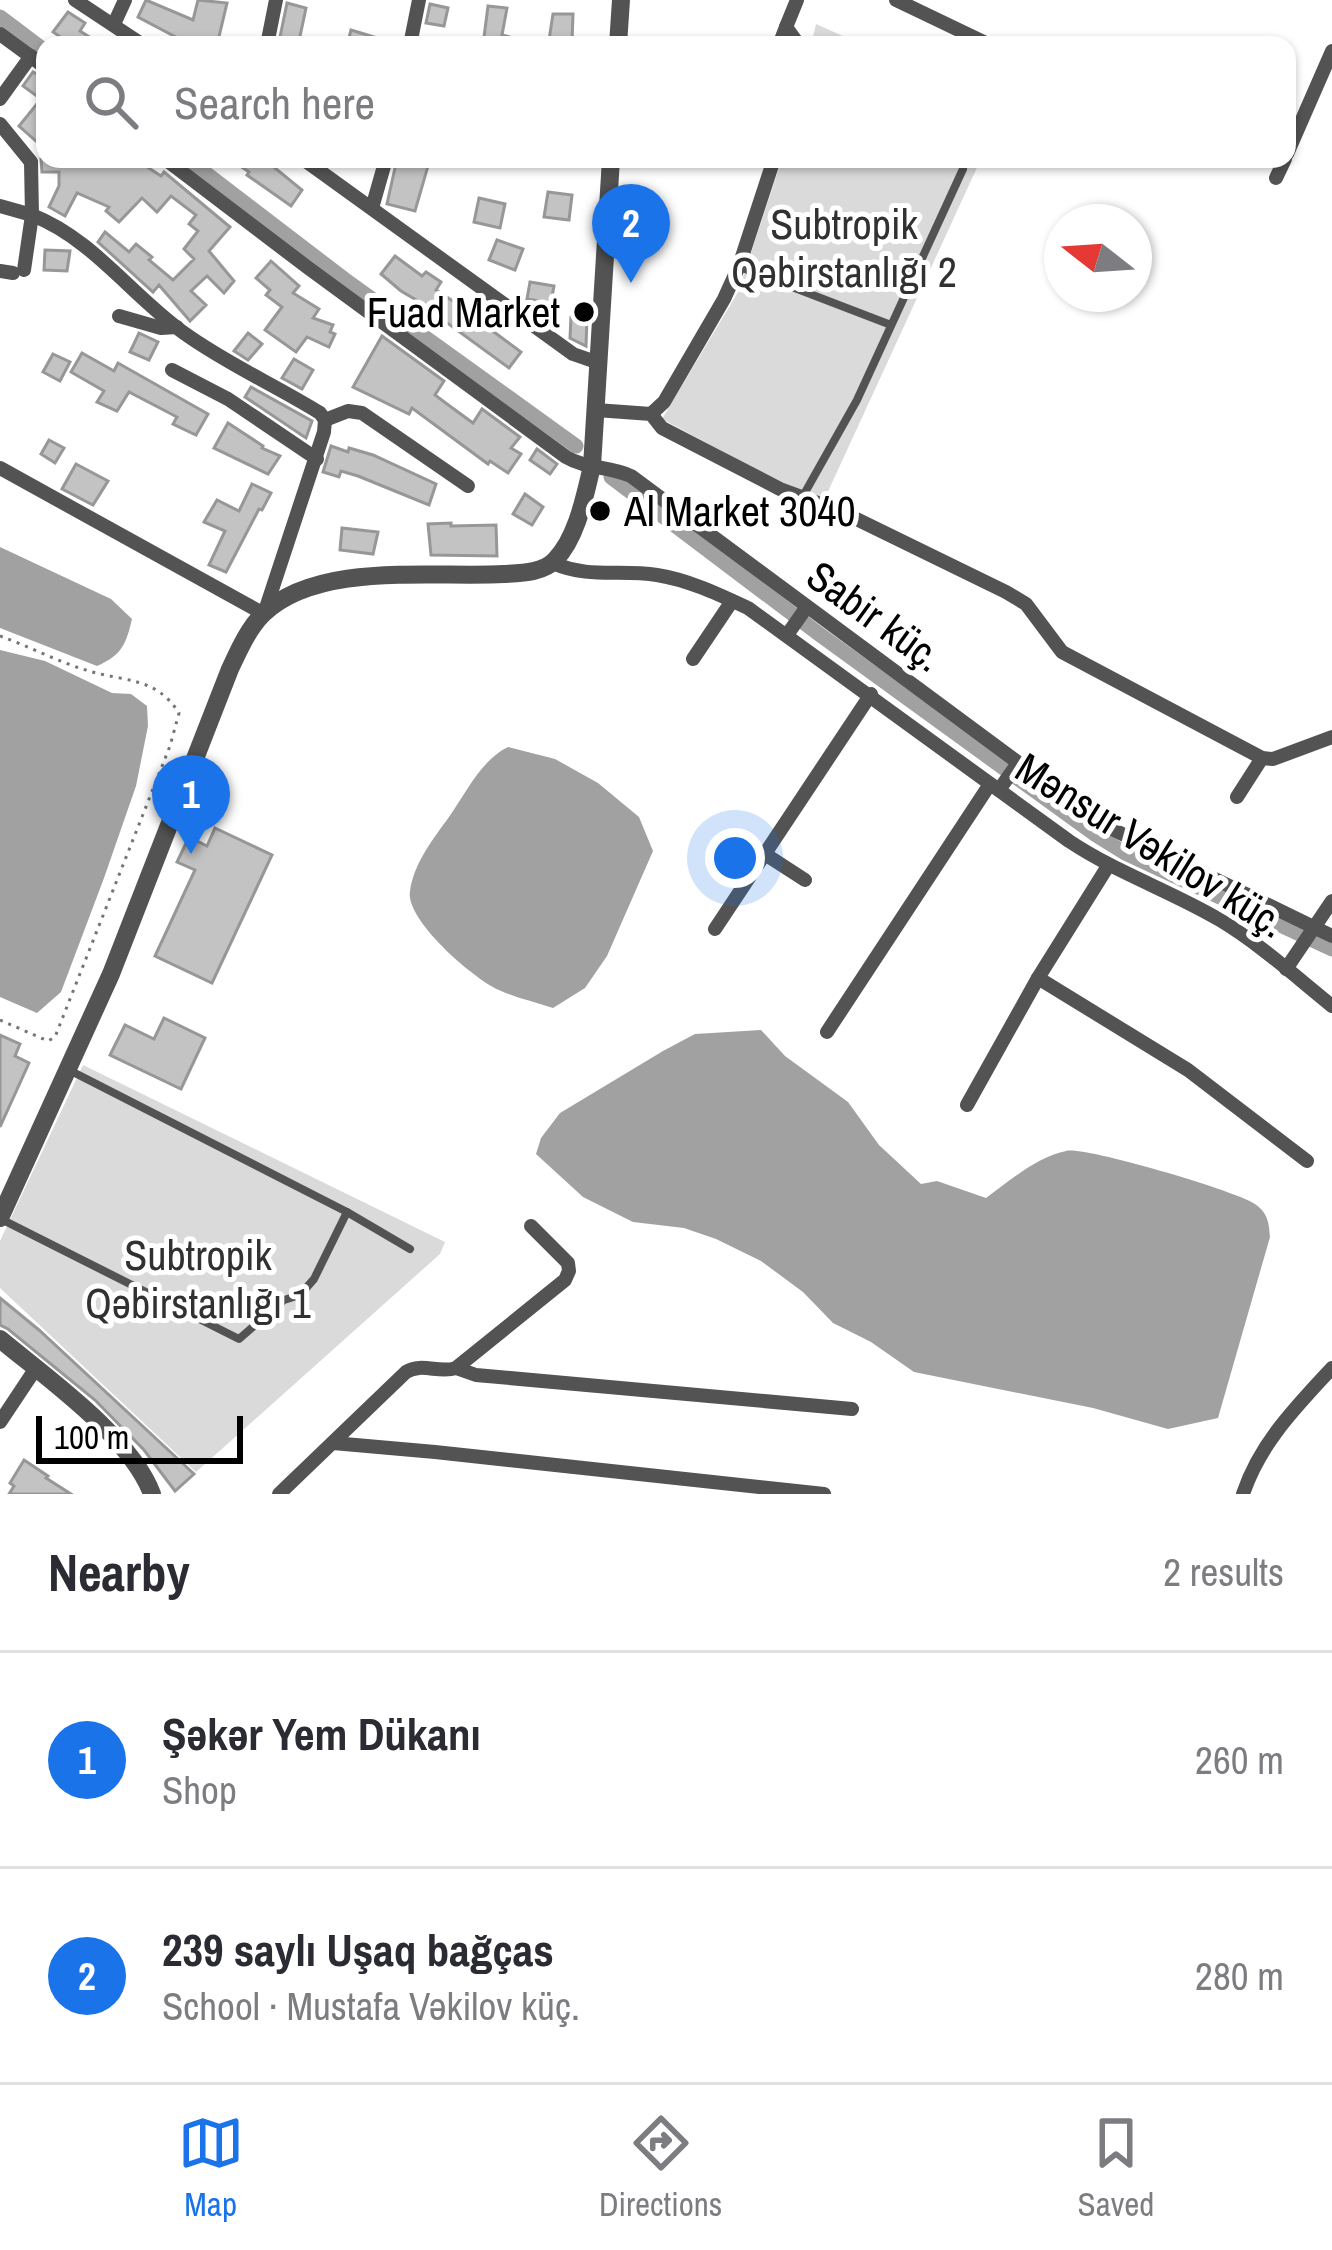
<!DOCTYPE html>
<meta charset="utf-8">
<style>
body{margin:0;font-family:"Archivo Narrow",sans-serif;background:#f7f7f7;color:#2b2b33}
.compass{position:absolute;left:1044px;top:204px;width:108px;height:108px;border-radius:50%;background:#fff;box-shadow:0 3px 9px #0004;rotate:287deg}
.scale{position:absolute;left:36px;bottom:30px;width:207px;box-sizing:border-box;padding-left:12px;border:6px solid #000;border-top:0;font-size:33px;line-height:42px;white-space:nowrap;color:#000;-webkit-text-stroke:9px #fff;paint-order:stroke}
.you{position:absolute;left:735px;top:858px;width:42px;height:42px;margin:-30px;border:9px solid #fff;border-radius:50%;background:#1a73e8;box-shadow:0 0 0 18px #1a73e833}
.badge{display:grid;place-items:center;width:78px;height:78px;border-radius:50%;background:#1a73e8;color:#fff;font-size:39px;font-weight:700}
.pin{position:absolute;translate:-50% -99px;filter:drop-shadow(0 3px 6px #0008)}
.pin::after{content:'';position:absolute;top:63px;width:42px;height:36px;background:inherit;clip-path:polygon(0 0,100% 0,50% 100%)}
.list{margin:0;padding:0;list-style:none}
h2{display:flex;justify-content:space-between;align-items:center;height:156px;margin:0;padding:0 48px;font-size:51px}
h2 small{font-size:39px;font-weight:400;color:#7c7c81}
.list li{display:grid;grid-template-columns:78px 1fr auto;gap:36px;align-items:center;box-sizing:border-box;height:216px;padding:0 48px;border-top:3px solid #e1e1e2}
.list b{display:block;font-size:45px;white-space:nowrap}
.list p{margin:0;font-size:39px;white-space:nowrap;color:#7c7c81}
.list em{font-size:39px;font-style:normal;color:#7c7c81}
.icon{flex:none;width:66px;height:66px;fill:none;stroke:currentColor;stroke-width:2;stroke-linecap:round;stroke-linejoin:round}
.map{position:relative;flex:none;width:1332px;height:1494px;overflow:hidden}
.search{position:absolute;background:#fff;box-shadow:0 3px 9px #0004;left:36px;right:36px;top:36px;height:132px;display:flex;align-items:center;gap:30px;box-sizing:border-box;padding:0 42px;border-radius:24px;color:#7c7c81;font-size:45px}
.sheet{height:588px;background:#fff}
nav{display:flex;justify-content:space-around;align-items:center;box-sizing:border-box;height:168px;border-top:3px solid #e1e1e2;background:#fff;font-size:33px;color:#7c7c81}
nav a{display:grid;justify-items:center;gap:6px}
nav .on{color:#1a73e8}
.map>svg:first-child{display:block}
.green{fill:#dadada}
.water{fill:#a1a1a1}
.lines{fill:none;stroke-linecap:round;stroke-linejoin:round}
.canal{stroke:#a1a1a1;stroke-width:15}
.building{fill:#c3c3c3;stroke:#979797;stroke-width:3}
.path{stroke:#757575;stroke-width:3;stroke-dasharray:3 6;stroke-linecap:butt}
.service{stroke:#535353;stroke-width:8}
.minor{stroke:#535353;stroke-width:14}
.tertiary{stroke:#535353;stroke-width:18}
.poi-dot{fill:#000;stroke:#fff;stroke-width:4.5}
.labels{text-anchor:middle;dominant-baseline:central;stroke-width:10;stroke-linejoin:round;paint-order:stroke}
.park-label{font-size:42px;fill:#313131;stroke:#fff}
.poi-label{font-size:42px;fill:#000;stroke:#fff;text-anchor:end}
.street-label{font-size:42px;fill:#000;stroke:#fff}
</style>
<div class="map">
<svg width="1332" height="1494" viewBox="0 0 1332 1494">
<rect width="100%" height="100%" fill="#fff"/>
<!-- green -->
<g class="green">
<path d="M816,24L863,45H864H811Z"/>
<path d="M782,159H981L825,498L780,482L662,419L738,292Z"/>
<path d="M83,1065L445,1242L440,1254L196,1472L0,1288V1241Z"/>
</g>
<!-- water -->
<g class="water">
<path d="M0,547L111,599L132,619C126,644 122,655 97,666L0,628Z"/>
<path d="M0,650L45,661L112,693L131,694L147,706L148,726L136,786L104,878L61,992L37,1013L0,997Z"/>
<path d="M508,747L555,759L598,783L639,817L653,851L607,956L585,988L553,1008C535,1002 516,998 499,990C474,979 405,920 410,891C414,863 433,839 449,817C466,793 481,760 508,747Z"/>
<path d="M761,1030L785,1056L848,1102L879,1145L921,1184L937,1181L986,1198C1011,1180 1035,1158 1066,1151C1084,1146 1236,1191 1255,1204C1268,1213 1269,1223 1270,1237L1218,1418L1168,1429L1093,1408L914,1372L871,1342L833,1323L803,1292L761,1261L716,1239L684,1228L633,1222L583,1197L536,1154L541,1138L560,1113L663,1051L695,1034Z"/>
</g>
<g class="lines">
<!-- canal -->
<g class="canal">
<path d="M0,17L45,51"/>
<path d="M187,159L344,279L576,446"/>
<path d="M611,477L819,634L1096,835L1125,853L1332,949"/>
</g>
</g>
<!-- building -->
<g class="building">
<path d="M146,0L193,20L198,0L227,3L217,45L189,44L138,17Z"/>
<path d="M287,3L306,8L299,41L280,37Z"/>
<path d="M430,4L448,8L444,26L426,23Z"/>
<path d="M488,6L507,8L502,35L525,41L524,45H483Z"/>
<path d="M68,12L85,23L80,31L102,45H72L53,32Z"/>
<path d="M553,14H573L572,42L549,40Z"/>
<path d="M351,30L391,42V45H347Z"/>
<path d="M33,72L45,78V133L37,142L19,126L41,99L23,86Z"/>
<path d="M41,159H135L161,176L164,172L230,227L209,251L234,281L224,293L207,276L191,291L206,305L190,321L159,285L153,292L98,242L105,232L129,252L136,244L152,257L149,260L173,280L194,259L184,249L198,231L189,224L196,215L171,196L157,212L142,198L119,222L106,211L109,207L77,193L65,216L49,207L59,186V172H42Z"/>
<path d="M230,159H264L302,190L291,206L247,175L249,172Z"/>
<path d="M397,159H430L415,211L387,204Z"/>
<path d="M548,192L572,195L569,220L544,217Z"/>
<path d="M479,198L505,204L500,228L474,222Z"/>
<path d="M497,240L523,249L515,270L489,260Z"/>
<path d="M45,250L70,251L67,271L44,270Z"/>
<path d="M395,256L422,276L426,272L441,282L436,290L488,324L486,326L521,352L509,368L439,317L440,314L401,291L381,274Z"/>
<path d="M271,261L299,286L293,293L319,309L313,318L333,325L330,332L335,334L329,347L307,337L296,352L265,330L282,307L266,295L270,290L256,278Z"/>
<path d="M530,282L554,286L551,303L527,299Z"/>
<path d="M571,317L587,318L586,346L570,338Z"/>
<path d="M139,333L158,342L149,360L130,352Z"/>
<path d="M248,333L262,344L248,360L234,351Z"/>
<path d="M382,336L444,381L435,395L447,404L473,423L482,409L520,437L511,448L521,454L508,473L490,461L488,464L412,408L409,414L353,387Z"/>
<path d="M82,353L114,371L118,363L208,414L196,435L173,424L177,417L129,392L117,411L97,402L104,391L71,372Z"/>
<path d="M53,354L70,362L60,381L43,372Z"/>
<path d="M294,359L313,370L302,389L282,378Z"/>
<path d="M251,387L312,421L306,438L245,397Z"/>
<path d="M228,423L263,446L262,448L280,456L268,474L214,448Z"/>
<path d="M49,440L64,448L55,463L41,454Z"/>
<path d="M331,446L348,452L349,448L373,455L436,484L429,505L358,476L341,471L339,477L323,472Z"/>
<path d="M537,449L557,464L550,474L530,460Z"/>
<path d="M76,464L108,481L93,505L62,489Z"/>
<path d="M252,484L271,493L262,510L259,509L226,572L209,565L225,531L204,522L217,500L239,511Z"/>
<path d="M525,494L543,507L532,525L513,514Z"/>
<path d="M451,523V526L496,525L497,556L431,555L428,524Z"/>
<path d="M342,528L378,532L373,554L340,550Z"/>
<path d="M215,828L272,855L212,983L155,956L195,870L177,862L189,837L207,846Z"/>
<path d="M164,1018L205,1038L181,1089L110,1055L125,1025L154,1039Z"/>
<path d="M0,1035L20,1044L15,1056L29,1063L0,1127Z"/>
<path d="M0,1298L39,1330L194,1474L175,1491L144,1450L95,1400L8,1329L0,1325Z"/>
<path d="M24,1460L48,1476L46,1478L71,1494H9L14,1486L10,1483Z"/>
</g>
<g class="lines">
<!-- path -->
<path class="path" d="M0,636C28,646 61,663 89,671C126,682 156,677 179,713L170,746L55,1037L48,1041L0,1020"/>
<!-- service -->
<g class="service">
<path d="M740,267L891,325"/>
<path d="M803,496L857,400L963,169"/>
<path d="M69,1070L347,1212L410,1249"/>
<path d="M1,1219L239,1339L284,1300L300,1295L314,1279L347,1212"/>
</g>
<!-- minor -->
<g class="minor">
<path d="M75,0L143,45"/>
<path d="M797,0L786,27L799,45"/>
<path d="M896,0L990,45"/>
<path d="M114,24L125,0"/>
<path d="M0,34L45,67"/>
<path d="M267,45L276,0"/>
<path d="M410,45L419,0"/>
<path d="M779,45L786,27"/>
<path d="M0,99L31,56"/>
<path d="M0,124L31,162L32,215C93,239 131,295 184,333C227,364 275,385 320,413L325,420L324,432L264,614L0,468"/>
<path d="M1287,154L1332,51"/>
<path d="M165,159L307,267L566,457C586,469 609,466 631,476L1047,784L1114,830L1332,936"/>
<path d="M303,159L573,354L599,363"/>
<path d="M1276,178L1285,159"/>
<path d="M609,205L656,208"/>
<path d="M0,206L32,215L24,270"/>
<path d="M372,208L386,159"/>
<path d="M0,271L13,273"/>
<path d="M119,316L161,328L177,327"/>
<path d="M172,370L228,399L317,459"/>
<path d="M596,410L651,414L662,428L780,489L840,511L1006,592L1026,604L1062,652L1262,758L1273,759L1332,737"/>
<path d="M651,414L664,402L724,299L739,266L774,159"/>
<path d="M325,420L348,411L362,413L468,486"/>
<path d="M553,563C589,579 620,569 657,575C689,580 720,595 748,608L1069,841C1117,873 1171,891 1220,920C1260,944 1296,977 1332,1006"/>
<path d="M787,635L806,608"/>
<path d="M693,659L732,601"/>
<path d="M999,790L1018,763"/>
<path d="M1237,797L1262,758"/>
<path d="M765,854L805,880"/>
<path d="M715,929L871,694"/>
<path d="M1286,969L1332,901"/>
<path d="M1038,978L1188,1070L1307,1161"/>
<path d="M827,1032L990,784"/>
<path d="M967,1105L1038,978L1108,866"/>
<path d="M456,1368L476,1375L852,1409"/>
<path d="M0,1422L36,1368"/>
<path d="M333,1443L435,1452L824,1494"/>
<path d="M279,1494L406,1372C422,1362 439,1374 456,1368L565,1280L569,1271L568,1263L531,1226"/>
<path d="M1243,1494C1260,1443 1296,1407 1332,1368"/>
</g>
<!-- tertiary -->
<g class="tertiary">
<path d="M618,45L621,0"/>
<path d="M0,1218L111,974L230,669C239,650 248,629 263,614C318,561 433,578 504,574C521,573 543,573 555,560C577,538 585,495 592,466L611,159"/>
<path d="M0,1339C47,1378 131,1437 152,1494"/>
</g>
</g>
<!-- markers -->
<g class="poi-dot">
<circle cx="584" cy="312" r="12"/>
<circle cx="600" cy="511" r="12"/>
</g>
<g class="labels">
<!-- park labels -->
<g class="park-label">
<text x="844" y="224">Subtropik<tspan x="844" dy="48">Qəbirstanlığı 2</tspan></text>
<text x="198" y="1255">Subtropik<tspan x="198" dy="48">Qəbirstanlığı 1</tspan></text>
</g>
<!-- poi labels -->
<g class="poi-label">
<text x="560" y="312">Fuad Market</text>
<text x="624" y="511" text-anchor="start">Al Market 3040</text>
</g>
<!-- street labels -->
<g class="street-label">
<text transform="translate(875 616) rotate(36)">Sabir küç.</text>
<text transform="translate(1151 845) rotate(32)">Mənsur Vəkilov küç.</text>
</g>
</g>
</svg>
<svg class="compass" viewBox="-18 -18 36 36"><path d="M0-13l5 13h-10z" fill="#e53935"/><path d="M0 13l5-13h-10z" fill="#7c7c81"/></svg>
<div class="scale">100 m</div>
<div class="you"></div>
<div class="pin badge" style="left:191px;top:854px">1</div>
<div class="pin badge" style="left:631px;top:283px">2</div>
<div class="search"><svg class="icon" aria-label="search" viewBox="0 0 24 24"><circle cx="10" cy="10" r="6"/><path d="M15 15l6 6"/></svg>Search here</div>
</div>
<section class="sheet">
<h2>Nearby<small>2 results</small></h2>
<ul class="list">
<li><span class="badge">1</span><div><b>Şəkər Yem Dükanı</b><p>Shop</p></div><em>260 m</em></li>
<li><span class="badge">2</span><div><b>239 saylı Uşaq bağças</b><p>School · Mustafa Vəkilov küç.</p></div><em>280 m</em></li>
</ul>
</section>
<nav>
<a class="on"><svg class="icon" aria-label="map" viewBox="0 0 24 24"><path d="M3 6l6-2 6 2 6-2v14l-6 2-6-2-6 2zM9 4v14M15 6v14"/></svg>Map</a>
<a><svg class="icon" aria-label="directions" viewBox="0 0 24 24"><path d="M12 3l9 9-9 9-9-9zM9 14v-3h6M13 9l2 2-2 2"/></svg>Directions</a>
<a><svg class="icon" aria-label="saved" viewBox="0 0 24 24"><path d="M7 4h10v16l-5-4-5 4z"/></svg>Saved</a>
</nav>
